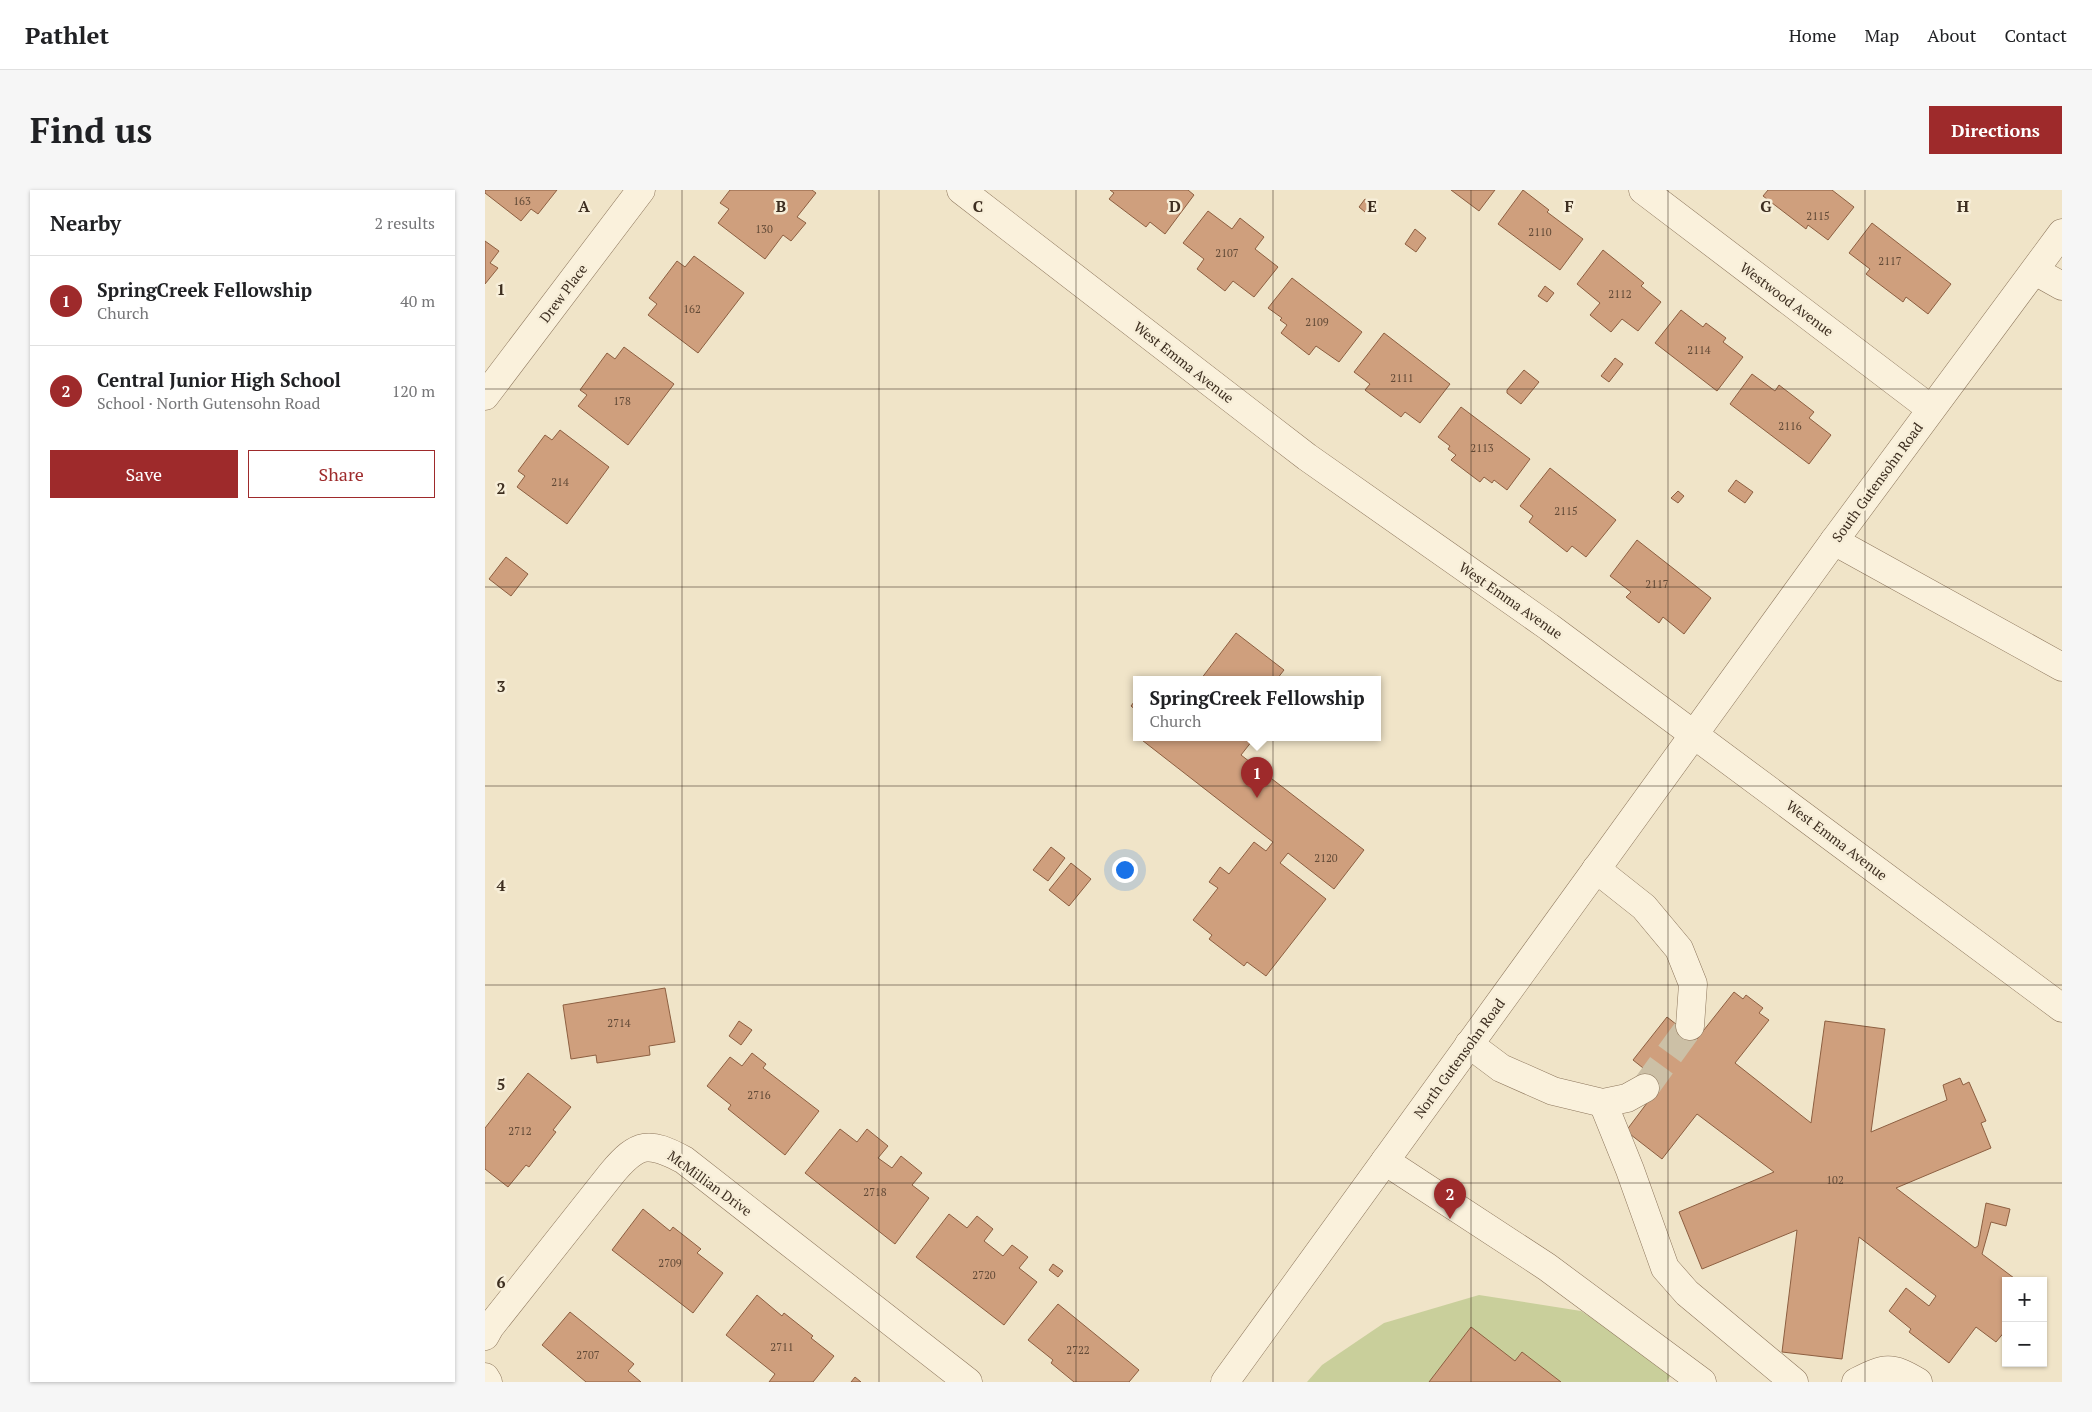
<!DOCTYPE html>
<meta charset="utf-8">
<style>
body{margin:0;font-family:"PT Serif",serif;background:#f6f6f6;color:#202124}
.controls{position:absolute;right:15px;bottom:15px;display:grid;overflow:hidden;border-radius:0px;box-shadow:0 1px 4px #0004}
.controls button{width:45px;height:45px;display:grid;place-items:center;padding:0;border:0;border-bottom:1px solid #e0e0e0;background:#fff;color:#202124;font:25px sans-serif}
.you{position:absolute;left:639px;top:679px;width:18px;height:18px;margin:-12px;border:4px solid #fff;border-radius:50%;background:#1a73e8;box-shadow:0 0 0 8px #1a73e833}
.badge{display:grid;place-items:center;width:32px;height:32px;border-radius:50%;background:#9e2a2b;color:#fff;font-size:16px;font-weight:700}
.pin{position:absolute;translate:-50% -41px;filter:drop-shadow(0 1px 2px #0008)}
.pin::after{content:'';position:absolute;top:26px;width:18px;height:15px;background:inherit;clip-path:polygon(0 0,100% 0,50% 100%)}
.popup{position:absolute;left:648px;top:486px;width:248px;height:65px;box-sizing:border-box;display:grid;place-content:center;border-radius:0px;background:#fff;filter:drop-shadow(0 1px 4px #0005);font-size:16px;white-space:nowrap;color:#757577}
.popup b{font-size:19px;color:#202124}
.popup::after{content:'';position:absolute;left:50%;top:100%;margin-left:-10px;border:10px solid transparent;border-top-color:#fff}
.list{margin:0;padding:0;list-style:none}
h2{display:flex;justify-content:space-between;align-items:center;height:65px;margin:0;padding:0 20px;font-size:21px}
h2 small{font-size:16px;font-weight:400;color:#757577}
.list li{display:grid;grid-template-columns:32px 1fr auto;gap:15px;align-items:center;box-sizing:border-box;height:90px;padding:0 20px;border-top:1px solid #e0e0e0}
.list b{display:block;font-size:19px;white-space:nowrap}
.list p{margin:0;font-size:16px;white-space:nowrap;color:#757577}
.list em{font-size:16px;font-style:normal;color:#757577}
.actions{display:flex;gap:10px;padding:15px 20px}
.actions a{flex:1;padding:11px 0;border:1px solid #9e2a2b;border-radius:0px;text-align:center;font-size:18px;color:#9e2a2b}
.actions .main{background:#9e2a2b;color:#fff}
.map{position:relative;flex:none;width:1577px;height:1192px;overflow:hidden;border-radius:0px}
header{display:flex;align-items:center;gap:30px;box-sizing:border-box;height:70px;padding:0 25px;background:#fff;border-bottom:1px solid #e0e0e0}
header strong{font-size:24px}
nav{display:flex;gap:28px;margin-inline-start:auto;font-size:18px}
.intro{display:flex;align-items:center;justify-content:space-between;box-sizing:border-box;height:120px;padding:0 30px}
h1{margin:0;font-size:35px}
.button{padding:12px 22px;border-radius:0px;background:#9e2a2b;color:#fff;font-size:18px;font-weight:700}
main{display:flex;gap:30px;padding:0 30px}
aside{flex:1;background:#fff;border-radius:0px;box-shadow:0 1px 4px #0004}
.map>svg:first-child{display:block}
.green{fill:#c9cf9b}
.building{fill:#cf9f7d;stroke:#8d5f41}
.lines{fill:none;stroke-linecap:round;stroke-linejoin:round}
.minor-tunnel{stroke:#ccc0a6;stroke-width:28;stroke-dasharray:28 14;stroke-linecap:butt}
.minor-casing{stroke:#8d765c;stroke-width:29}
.minor{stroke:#faf1dc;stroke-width:28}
.grid{fill:none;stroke:#3d2e20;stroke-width:1;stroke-opacity:0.55}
.labels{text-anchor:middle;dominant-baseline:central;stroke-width:5;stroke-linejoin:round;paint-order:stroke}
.number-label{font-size:11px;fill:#624a37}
.street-label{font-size:14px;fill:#3d2e20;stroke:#f7eed8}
.grid-label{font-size:16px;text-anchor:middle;font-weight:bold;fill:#3d2e20;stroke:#f7eed8;stroke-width:5;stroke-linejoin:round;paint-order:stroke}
</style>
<header>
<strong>Pathlet</strong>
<nav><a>Home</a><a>Map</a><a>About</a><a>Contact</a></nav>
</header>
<div class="intro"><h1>Find us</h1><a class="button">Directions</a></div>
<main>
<aside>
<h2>Nearby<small>2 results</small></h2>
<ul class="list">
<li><span class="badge">1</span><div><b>SpringCreek Fellowship</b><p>Church</p></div><em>40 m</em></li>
<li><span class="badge">2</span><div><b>Central Junior High School</b><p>School · North Gutensohn Road</p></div><em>120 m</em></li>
</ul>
<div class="actions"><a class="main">Save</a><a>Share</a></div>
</aside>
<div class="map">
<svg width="1577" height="1192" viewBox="0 0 1577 1192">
<rect width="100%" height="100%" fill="#f0e4c8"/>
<!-- green -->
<path class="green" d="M994,1105L1096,1121L1189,1181L1181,1192H822L837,1175L899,1133Z"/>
<!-- building -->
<g class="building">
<path d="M0,0H72L53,24L46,19L36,31L0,3Z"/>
<path d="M245,0H327L331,3L312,27L321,33L306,51L298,45L280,69L233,33L244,19L235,13Z"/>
<path d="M625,0H703L709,5L680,44L665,32L661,37L624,9L629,3Z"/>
<path d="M966,0H1010L994,21Z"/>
<path d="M1038,0L1064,20L1062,22L1098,49L1075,80L1013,34Z"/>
<path d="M1283,0H1347L1369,17L1343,50L1323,35L1321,39L1278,6Z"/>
<path d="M880,9L886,13L880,22L874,17Z"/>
<path d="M723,21L747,39L755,28L779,47L770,59L793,77L769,107L748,91L740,101L712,79L719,69L698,53Z"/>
<path d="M1387,33L1466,94L1443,124L1421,107L1418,112L1381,84L1385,79L1364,63Z"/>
<path d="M930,39L941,48L931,62L920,54Z"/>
<path d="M0,51L14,61L5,73L13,78L0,94Z"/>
<path d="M1118,60L1159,93L1156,96L1176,112L1153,141L1137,129L1126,142L1105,125L1115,113L1092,94Z"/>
<path d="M209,66L259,103L213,163L163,125L172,114L164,108L192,71L200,77Z"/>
<path d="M807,88L877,142L854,172L831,156L824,165L796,143L802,135L795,130L797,128L783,118Z"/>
<path d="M1060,96L1069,103L1062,112L1053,106Z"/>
<path d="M1196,120L1218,137L1221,133L1241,148L1238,152L1258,167L1232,201L1170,153Z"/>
<path d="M899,143L965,194L935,233L920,222L916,227L880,200L885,194L869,182Z"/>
<path d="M139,157L189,194L143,255L93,216L102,205L95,200L122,163L130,169Z"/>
<path d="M1130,168L1138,174L1124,192L1116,186Z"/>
<path d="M1039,180L1054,192L1036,214L1022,203V200Z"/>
<path d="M1267,184L1290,201L1294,195L1329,222L1324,228L1346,245L1324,274L1245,214Z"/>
<path d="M976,217L1045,269L1022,300L1009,290L1007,293L999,287L995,292L966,270L971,265L963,259L965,256L953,247Z"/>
<path d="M75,240L124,277L82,334L32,297L40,286L33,281L60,245L67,250Z"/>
<path d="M1065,278L1131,330L1101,367L1087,356L1082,362L1044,332L1048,326L1035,316Z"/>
<path d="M1251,290L1268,302L1260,313L1243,301Z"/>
<path d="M1193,301L1199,306L1193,313L1186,308Z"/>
<path d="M1152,350L1226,408L1199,444L1178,427L1174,433L1141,407L1146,402L1125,386Z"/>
<path d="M21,367L43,384L26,406L4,389Z"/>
<path d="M751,443L799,480L792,489H716Z"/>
<path d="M652,508V521L646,516Z"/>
<path d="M653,547H762L767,551L756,565L879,660L849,699L803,663L795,673L841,709L781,786L762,772L759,776L724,749L727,745L708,730L733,698L724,692L735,677L744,684L769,652L781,661L788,652Z"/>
<path d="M566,657L580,668L563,691L548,680Z"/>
<path d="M586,673L606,689L584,716L564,700Z"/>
<path d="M180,798L190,852L164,856L165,865L112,873L111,865L86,869L78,815Z"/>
<path d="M1249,802L1258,809L1261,805L1278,818L1274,823L1284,830L1250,873L1326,933L1340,831L1400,839L1386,942L1462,910L1458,895L1475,888L1478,895L1484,892L1501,931L1496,933L1506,958L1411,998L1490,1058L1493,1056L1501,1013L1525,1019L1521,1036L1506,1032L1497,1064L1533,1091H1521V1140L1511,1152L1491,1137L1464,1173L1424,1142L1426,1139L1404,1121L1421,1098L1444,1116L1451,1106L1374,1047L1357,1169L1297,1162L1312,1040L1217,1079L1194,1022L1289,982L1212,924L1177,969L1141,941L1177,893L1148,870L1182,827L1211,850Z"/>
<path d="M254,831L267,840L256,855L244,846Z"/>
<path d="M267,863L281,874L278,878L334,921L300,965L243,919L246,915L222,896L245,867L257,876Z"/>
<path d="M43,883L86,917L68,940L71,942L44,977L41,975L23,997L0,979V938Z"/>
<path d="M355,939L372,952L382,939L403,956L393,968L407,978L416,966L437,983L427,995L444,1008L410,1054L320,983Z"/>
<path d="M158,1019L185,1041L188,1037L216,1059L212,1063L238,1083L208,1123L127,1060Z"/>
<path d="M464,1024L482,1038L492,1026L508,1039L499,1051L518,1066L527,1055L543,1067L534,1078L552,1092L519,1135L431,1067Z"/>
<path d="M568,1074L578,1081L573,1087L564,1080Z"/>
<path d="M272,1105L297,1126L299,1123L328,1146L326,1148L349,1166L328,1192H284L290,1184L241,1145Z"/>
<path d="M573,1114L654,1180L644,1192H589L566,1173L568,1170L543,1150Z"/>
<path d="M85,1122L149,1174L143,1181L156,1192H101L57,1155Z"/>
<path d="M986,1137L1030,1171L1037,1162L1076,1192H944Z"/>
<path d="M370,1187L376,1192H366Z"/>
</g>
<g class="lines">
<!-- minor-tunnel -->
<path class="minor-tunnel" d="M1160,898L1205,836"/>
<!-- minor casing -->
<g class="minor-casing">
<g id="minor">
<path d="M476,0L822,267L1064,437L1577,818"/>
<path d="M1158,0L1446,219"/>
<path d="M1550,81L1577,96"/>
<path d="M0,206L156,0"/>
<path d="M1349,351L1577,477"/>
<path d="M1111,679L1159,717L1194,759L1208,794L1205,836"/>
<path d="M984,854L1016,878L1068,901L1118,913L1142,908L1160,898"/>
<path d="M1118,913L1145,980L1180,1078L1202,1103L1309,1192"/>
<path d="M900,971L1062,1077L1217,1192"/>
<path d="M0,1146L5,1137L127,983C153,952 164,951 199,970L483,1192"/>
<path d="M0,1187L3,1192"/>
<path d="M740,1192L1349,351L1577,43"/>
<path d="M1371,1192C1400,1178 1405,1175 1433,1192"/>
</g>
</g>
<!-- minor -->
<use href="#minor" class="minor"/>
</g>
<!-- grid -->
<path class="grid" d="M197,0V1192M394,0V1192M591,0V1192M788,0V1192M986,0V1192M1183,0V1192M1380,0V1192M0,199H1577M0,397H1577M0,596H1577M0,795H1577M0,993H1577"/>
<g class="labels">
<!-- number labels -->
<g class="number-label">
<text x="37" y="11">163</text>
<text x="1333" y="26">2115</text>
<text x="279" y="39">130</text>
<text x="1055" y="42">2110</text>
<text x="742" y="63">2107</text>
<text x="1405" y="71">2117</text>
<text x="1135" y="104">2112</text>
<text x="207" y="119">162</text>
<text x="832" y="132">2109</text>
<text x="1214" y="160">2114</text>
<text x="917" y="188">2111</text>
<text x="137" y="211">178</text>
<text x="1305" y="236">2116</text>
<text x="997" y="258">2113</text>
<text x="75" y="292">214</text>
<text x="1081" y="321">2115</text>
<text x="1172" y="394">2117</text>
<text x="841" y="668">2120</text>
<text x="134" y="833">2714</text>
<text x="274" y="905">2716</text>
<text x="35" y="941">2712</text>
<text x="1350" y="990">102</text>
<text x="390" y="1002">2718</text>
<text x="185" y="1073">2709</text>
<text x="499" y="1085">2720</text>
<text x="297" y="1157">2711</text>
<text x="593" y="1160">2722</text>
<text x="103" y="1165">2707</text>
</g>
<!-- street labels -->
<g class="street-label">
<text transform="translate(78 103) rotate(-53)">Drew Place</text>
<text transform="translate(1302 109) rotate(37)">Westwood Avenue</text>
<text transform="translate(699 172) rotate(38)">West Emma Avenue</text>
<text transform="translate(1392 292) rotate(-54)">South Gutensohn Road</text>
<text transform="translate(1026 410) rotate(35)">West Emma Avenue</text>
<text transform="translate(1352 650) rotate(37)">West Emma Avenue</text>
<text transform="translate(974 868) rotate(-54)">North Gutensohn Road</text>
<text transform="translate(225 993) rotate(36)">McMillian Drive</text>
</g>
</g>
<g class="grid-label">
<text x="99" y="22">A</text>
<text x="296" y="22">B</text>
<text x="493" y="22">C</text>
<text x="690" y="22">D</text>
<text x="887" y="22">E</text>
<text x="1084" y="22">F</text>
<text x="1281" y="22">G</text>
<text x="1478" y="22">H</text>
<text x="16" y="105">1</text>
<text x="16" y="304">2</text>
<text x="16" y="502">3</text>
<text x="16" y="701">4</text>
<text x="16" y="900">5</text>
<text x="16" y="1098">6</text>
</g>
</svg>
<div class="controls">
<button>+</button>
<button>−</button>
</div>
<div class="you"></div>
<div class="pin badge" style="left:772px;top:608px">1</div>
<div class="popup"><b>SpringCreek Fellowship</b>Church</div>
<div class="pin badge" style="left:965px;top:1029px">2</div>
</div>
</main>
